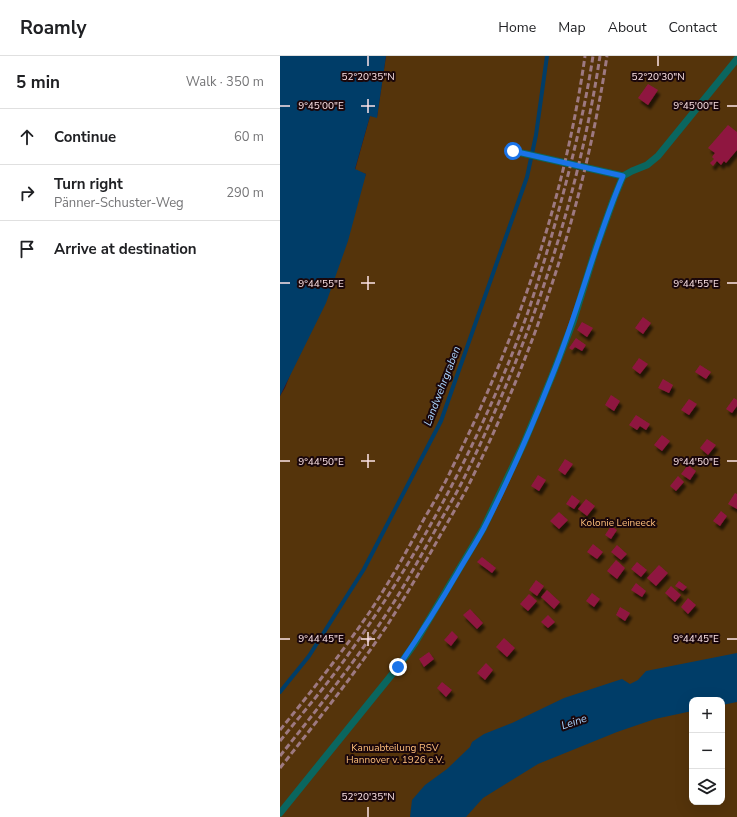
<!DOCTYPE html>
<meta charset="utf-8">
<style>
body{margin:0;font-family:"Nunito Sans",sans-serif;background:#f6f6f6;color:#202124}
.controls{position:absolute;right:12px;bottom:12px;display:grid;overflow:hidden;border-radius:8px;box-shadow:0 4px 16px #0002}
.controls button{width:36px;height:36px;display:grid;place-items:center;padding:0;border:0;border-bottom:1px solid #e0e0e0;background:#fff;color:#202124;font:20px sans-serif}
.stop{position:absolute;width:12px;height:12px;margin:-9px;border:3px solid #1a73e8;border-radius:50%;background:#fff}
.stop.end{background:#1a73e8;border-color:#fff;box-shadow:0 1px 4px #0008}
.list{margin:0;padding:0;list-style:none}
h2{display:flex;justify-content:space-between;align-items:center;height:52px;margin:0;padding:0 16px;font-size:17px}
h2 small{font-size:13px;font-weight:400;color:#757577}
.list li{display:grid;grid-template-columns:26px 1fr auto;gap:12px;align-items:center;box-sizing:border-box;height:56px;padding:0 16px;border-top:1px solid #e0e0e0}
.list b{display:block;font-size:15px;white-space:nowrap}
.list p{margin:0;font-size:13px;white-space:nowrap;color:#757577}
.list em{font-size:13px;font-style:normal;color:#757577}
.icon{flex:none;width:22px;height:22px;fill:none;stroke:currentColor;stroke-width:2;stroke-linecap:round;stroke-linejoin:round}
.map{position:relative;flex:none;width:457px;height:761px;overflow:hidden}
header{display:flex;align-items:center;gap:24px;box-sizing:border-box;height:56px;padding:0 20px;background:#fff;border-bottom:1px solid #e0e0e0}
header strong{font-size:19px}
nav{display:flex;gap:22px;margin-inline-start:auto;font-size:14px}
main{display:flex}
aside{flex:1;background:#fff}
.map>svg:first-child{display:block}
.green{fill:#55340b;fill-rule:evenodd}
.water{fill:#003d68}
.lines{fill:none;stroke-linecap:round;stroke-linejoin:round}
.stream{stroke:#003d68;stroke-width:4}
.building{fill:#8f1740;filter:url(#shadow)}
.service{stroke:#0a665f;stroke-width:7}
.rail{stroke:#9d7981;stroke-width:3;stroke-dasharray:6 3;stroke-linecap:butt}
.route{stroke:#1a73e8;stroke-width:5}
.ticks{fill:none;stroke:#fde3e7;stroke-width:1.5}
.labels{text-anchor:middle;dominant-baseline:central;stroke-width:4;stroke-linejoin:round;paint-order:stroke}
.park-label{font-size:10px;fill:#febf7b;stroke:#1a070b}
.water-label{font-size:11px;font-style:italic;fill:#aad5ff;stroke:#1a070b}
.ticks-label{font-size:10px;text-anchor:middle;fill:#fde3e7;stroke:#1a070b;stroke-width:4;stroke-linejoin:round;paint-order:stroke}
</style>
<header>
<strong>Roamly</strong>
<nav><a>Home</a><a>Map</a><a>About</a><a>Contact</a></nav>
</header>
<main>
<aside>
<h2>5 min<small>Walk · 350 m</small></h2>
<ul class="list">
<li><svg class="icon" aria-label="ahead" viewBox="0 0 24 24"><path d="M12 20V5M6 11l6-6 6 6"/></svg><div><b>Continue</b></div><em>60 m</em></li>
<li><svg class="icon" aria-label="right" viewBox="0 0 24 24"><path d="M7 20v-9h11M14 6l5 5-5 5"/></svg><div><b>Turn right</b><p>Pänner-Schuster-Weg</p></div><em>290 m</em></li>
<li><svg class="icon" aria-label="arrive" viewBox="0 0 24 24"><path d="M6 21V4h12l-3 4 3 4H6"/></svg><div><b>Arrive at destination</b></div></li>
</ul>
</aside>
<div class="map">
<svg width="457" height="761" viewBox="0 0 457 761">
<defs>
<filter id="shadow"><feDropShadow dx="2.5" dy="4.5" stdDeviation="1" flood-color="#0009"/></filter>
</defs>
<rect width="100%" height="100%" fill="#40121e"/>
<!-- green -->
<path class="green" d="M106,0H457V761H0V340L5,332L86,118L75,114L90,60L97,61ZM412,644H442V746H412Z"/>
<!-- water -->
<g class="water">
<path d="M0,0H106L97,62L90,60L75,113L86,118L68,185L46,247L0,340Z"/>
<path d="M457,597V646L442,649V644H412V655L375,663L337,676L258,708L203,742L186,761H130L132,744L145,729L167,713L190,691L192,686L204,678L232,667L284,642L342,623L350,628L358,624L366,615Z"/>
</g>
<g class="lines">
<!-- stream -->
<path class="stream" d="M0,636L29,600L84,513L161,365L247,121L256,79L267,0"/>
</g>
<!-- building -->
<g class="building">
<path d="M368,28L378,34L368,49L358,42Z"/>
<path d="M448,69L457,76V94L446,107L444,105L441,109L437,105L433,110L430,107L434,103L432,101L435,97L428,92Z"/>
<path d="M363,261L371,267L363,278L355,272Z"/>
<path d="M302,266L313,272L307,281L297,274Z"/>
<path d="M296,282L306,289L302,295L295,291L292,294L289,292Z"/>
<path d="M359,302L368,308L360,318L352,312Z"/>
<path d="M420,309L431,316L426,323L415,316Z"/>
<path d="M383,323L393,329L389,337L378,332Z"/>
<path d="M331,339L340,345L334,355L325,349Z"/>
<path d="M454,342L457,344V350L452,357L446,353Z"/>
<path d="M409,343L417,348L409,359L401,354Z"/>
<path d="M356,359L370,368L366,374L360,370L357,374L349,369Z"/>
<path d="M382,379L390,385L382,395L374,389Z"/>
<path d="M427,383L436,389L428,399L420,392Z"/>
<path d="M285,403L293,408L285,419L278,414Z"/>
<path d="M408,409L416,415L410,424L401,418Z"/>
<path d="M258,419L266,424L259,435L251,430Z"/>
<path d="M398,420L404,426L396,435L390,430Z"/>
<path d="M455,437L457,438V453L448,448Z"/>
<path d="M292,439L300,445L294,453L286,448Z"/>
<path d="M306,443L315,450L307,460L298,453Z"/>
<path d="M441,455L447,460L440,470L433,465Z"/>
<path d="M279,456L288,464L279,473L270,465Z"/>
<path d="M331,470L337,474L331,483L325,479Z"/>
<path d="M313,488L323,496L317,503L307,496Z"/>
<path d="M337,489L347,498L341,504L331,496Z"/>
<path d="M202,501L216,512L212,517L197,506Z"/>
<path d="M336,504L345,512L337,523L327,515Z"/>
<path d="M357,506L367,514L361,521L351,513Z"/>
<path d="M379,509L388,517L376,530L367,522Z"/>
<path d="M256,524L264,530L257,540L249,534Z"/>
<path d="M399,525L407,531L403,535L395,530Z"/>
<path d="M356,527L366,535L362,541L351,534Z"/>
<path d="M391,530L401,539L395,546L385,537Z"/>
<path d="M267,534L280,546L274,553L261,541Z"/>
<path d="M312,537L320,543L314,551L306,545Z"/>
<path d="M249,538L257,545L248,555L240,548Z"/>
<path d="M408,542L416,549L408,558L401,551Z"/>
<path d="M340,551L350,557L345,565L336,559Z"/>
<path d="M190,553L203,567L197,573L183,559Z"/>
<path d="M268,559L275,566L268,572L261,566Z"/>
<path d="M172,575L178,581L171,590L164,584Z"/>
<path d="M224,582L235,592L227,601L216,591Z"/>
<path d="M149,596L154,603L144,611L139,603Z"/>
<path d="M206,607L213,614L205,624L197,617Z"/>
<path d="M162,626L172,634L166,641L157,632Z"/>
</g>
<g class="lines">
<!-- service -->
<g class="service">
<path d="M233,95L343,120"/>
<path d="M0,757L118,611L135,587L203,473L244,387L272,320L293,266L316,192L334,142L343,120L352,115L367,109L378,100L457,3"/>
</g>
<!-- rail -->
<g class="rail">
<path d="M0,674C31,636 61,598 89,557C109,527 127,495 144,463C154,446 165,428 173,410C237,282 285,142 305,0"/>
<path d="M0,685C20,660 41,636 60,610C138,503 203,381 248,256C259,223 269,190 278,157C292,105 305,53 313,0"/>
<path d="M0,700C35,656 70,612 101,566C122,535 139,503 157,471C167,453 178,435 187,416C251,284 298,145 320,0"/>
<path d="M0,712C37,665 75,618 108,568C127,538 145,507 162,476C173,457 184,439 193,420C258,288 305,146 327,0"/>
</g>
</g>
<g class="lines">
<!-- route -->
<path class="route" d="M118,611C139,580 159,549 178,516C186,502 196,487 204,472C229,423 252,371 272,320C299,254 315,185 343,120L233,95"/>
</g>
<!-- ticks -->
<path class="ticks" d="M88,0V10M378,0V10M88,43V57M0,50H10M81,50H95M447,50H457M88,220V234M0,227H10M81,227H95M447,227H457M88,398V412M0,405H10M81,405H95M447,405H457M88,576V590M0,583H10M81,583H95M447,583H457M88,751V761"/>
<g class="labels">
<!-- park labels -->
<g class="park-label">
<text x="338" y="467">Kolonie Leineeck</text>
<text x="115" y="692">Kanuabteilung RSV<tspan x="115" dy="12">Hannover v. 1926 e.V.</tspan></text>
</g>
<!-- water labels -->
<g class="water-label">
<text transform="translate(162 330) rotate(-69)">Landwehrgraben</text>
<text transform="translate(294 666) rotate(-19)">Leine</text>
</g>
</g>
<g class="ticks-label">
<text x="88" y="24">52°20'35"N</text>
<text x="378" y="24">52°20'30"N</text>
<text x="416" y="53">9°45'00"E</text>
<text x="41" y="53">9°45'00"E</text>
<text x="416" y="231">9°44'55"E</text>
<text x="41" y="231">9°44'55"E</text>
<text x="416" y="409">9°44'50"E</text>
<text x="41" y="409">9°44'50"E</text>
<text x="416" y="586">9°44'45"E</text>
<text x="41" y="586">9°44'45"E</text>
<text x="88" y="744">52°20'35"N</text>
</g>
</svg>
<div class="controls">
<button>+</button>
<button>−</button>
<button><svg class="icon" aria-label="layers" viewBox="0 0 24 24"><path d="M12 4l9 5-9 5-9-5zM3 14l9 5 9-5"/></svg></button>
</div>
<div class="stop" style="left:233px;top:95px"></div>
<div class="stop end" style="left:118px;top:611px"></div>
</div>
</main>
